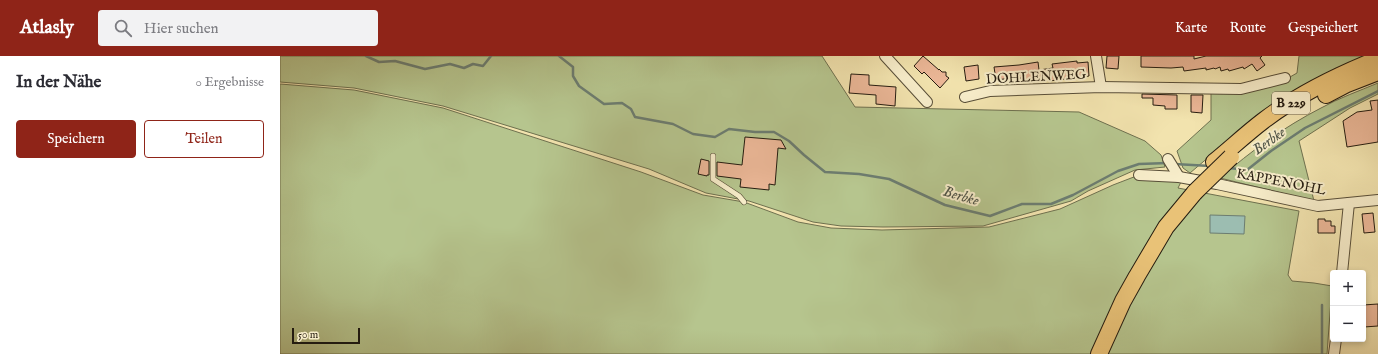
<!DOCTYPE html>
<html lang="de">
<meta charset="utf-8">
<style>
body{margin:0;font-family:"IM FELL English",serif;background:#f2f2f3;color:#2b2b33}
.controls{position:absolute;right:12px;bottom:12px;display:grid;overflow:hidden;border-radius:4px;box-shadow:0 2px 6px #0003}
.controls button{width:36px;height:36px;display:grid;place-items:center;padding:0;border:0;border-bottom:1px solid #e1e1e2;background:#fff;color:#2b2b33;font:20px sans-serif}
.scale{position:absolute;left:12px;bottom:10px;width:68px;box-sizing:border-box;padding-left:4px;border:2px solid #251c10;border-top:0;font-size:11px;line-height:14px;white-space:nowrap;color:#251c10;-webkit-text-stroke:3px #f7edca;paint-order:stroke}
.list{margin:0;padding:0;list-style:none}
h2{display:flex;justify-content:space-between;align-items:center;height:52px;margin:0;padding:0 16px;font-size:17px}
h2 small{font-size:13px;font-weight:400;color:#7c7c81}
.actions{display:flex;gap:8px;padding:12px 16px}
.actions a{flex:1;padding:9px 0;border:1px solid #8f2418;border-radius:4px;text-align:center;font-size:14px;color:#8f2418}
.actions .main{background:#8f2418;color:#fff}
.icon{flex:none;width:22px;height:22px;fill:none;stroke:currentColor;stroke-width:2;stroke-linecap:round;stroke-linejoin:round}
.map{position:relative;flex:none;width:1098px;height:298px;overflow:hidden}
header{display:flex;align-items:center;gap:24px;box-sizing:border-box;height:56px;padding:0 20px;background:#8f2418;color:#fff}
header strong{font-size:19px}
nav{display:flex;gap:22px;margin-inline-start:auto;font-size:14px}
.search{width:280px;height:36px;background:#f2f2f3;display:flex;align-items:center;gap:10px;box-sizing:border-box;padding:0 14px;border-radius:4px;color:#7c7c81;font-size:15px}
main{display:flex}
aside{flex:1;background:#fff}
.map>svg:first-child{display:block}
.green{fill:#b6c58e;stroke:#6e704f}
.water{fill:#9cbdb1;stroke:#6c7d71}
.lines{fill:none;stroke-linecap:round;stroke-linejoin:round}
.stream{stroke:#6c7d71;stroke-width:2.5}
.building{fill:#ebb797;stroke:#251c10}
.service-casing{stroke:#584e38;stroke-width:6}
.minor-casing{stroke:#584e38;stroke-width:12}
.primary-casing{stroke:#251c10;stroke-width:18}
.service{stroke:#f7edca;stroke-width:5}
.minor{stroke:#f7edca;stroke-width:10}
.primary{stroke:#e9c277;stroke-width:16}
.primary-bridge-casing{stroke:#251c10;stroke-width:18;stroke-linecap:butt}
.primary-bridge{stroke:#e9c277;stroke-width:16}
.labels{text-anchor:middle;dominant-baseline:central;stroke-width:4;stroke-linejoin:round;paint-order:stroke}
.shield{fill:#f7edca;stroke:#645b48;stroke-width:1}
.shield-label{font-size:13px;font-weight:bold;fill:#251c10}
.street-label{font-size:14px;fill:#251c10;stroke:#f7edca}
.water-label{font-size:15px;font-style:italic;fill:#4f5448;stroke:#f7edca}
</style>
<header>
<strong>Atlasly</strong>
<div class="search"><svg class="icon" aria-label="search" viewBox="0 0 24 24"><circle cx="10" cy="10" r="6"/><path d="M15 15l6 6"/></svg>Hier suchen</div>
<nav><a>Karte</a><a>Route</a><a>Gespeichert</a></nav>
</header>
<main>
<aside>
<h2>In der Nähe<small>0 Ergebnisse</small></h2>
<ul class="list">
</ul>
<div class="actions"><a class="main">Speichern</a><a>Teilen</a></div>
</aside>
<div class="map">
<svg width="1098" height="298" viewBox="0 0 1098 298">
<rect width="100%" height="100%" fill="#f2e3ae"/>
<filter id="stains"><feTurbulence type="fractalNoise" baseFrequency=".005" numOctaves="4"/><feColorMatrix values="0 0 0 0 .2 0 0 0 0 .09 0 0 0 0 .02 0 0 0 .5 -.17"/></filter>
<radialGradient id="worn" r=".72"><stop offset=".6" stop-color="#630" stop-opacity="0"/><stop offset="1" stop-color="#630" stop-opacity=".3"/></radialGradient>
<!-- green -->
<g class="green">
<path d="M0,0H542L575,51L799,56L865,85L881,99L885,111L855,114L808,135L791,145L703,170L603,171L561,170L533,166L469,145L426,137L369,113L163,50L74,32L0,26Z"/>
<path d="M1019,0H1089L937,94L910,117L903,112L897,95L931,64V36L996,29L1017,17Z"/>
<path d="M1098,27V38L1070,52L1019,85L1034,145L940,122C971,95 1004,71 1041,52C1059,42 1079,35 1098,27Z"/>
<path d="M0,28L74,34L163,52L361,116L423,139L464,146L518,166L551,172L602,174L709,171L780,153L833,129L859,119L901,126L898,132L1019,155L1008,219L1012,225L1034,227L1052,230L1047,298H0Z"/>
</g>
<!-- water -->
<path class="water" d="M930,159L965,160L964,178L930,177Z"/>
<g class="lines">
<!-- stream -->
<g class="stream">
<path d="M86,0L99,6L115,5L145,13L170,8L184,12L193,8L203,10L211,0"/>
<path d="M279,0L293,11V20L299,30L324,48L342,47L351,53L355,61L393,68L413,78L435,81L449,73L475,76H494L509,85L524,99L545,116L579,118L609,123L665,149L710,160L742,148H771L793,139L838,115L859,108L888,107"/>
<path d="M895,108L930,110"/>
<path d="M949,112L967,114L991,95L1025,72L1098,35"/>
<path d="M1042,298V249"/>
</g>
</g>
<!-- building -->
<g class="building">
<path d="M643,0L659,14V13L662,16H666V20L669,22L660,32L644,16L642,18L634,10Z"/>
<path d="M827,0H839L838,13L826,12Z"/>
<path d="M861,0H914V3L926,0H982L980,2L985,9L977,15L972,8L964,13L963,11L949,15L948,13L941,15L940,11L935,13L934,12L926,14V12L904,15L903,11L891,12L861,11Z"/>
<path d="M797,5V7L808,6L809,20L769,25L768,22H762L740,25V21L716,24L714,11L739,9L758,6L759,14L773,12L772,8Z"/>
<path d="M698,9L699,23L686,25L684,11Z"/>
<path d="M571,18L589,19V29L616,31L615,50L596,48V39L569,37Z"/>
<path d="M862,38L897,39V53H885V50L873,49V42H862Z"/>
<path d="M911,39H923L922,57L911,56Z"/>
<path d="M1098,44V86L1067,91L1063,65L1077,56L1092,54L1090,45Z"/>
<path d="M465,81L501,84L506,93L498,92L495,129L489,128V134L460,131L461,123L437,120V106L462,109Z"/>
<path d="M421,103L429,105V119H427V120L418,118Z"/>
<path d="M1093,157L1095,176L1084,177L1082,158Z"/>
<path d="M1038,163H1045V165H1051V170H1055V177H1038Z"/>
<path d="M1098,248V270L1084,271L1083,249Z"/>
</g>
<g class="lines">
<!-- service casing -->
<g class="service-casing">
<path id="service" d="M433,100V123L459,140L464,146"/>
</g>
<!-- minor casing -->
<g class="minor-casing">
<g id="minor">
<path d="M605,0L647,46"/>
<path d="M816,0L821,31"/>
<path d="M685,41L710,35L821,31L961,33L1005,22"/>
<path d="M888,103L899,121"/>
<path d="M859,119L899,121L937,128L1038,150L1098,144"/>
<path d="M1062,217L1069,147"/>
<path d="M1054,298L1056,283"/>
</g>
</g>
<!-- primary casing -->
<g class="primary-casing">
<g id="primary">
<path d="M1046,39L1067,28L1098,16"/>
<path d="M934,106C950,93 966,78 983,65C1017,39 1058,19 1098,3"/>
<path d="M819,298L843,245L857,220L886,171L915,136"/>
</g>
</g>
<!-- service -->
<use href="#service" class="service"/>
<!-- minor -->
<use href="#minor" class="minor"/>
<!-- primary -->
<use href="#primary" class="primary"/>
<!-- primary-bridge casing -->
<g class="primary-bridge-casing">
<path id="primary-bridge" d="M915,136L951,101"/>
</g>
<!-- primary-bridge -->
<use href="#primary-bridge" class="primary-bridge"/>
</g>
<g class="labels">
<!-- shield labels -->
<rect class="shield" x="992" y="36" width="38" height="22" rx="3"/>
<g class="shield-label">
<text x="1011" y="47">B 229</text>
</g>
<!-- street labels -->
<g class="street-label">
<text transform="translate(756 21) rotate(-3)">DOHLENWEG</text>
<text transform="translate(1001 126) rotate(11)">KAPPENOHL</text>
</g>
<!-- water labels -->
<g class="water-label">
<text transform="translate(989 85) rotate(-36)">Berbke</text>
<text transform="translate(681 140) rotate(16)">Berbke</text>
</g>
</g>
<rect width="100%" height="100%" filter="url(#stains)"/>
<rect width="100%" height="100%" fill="url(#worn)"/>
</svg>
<div class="controls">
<button>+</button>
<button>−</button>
</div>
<div class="scale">50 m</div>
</div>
</main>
